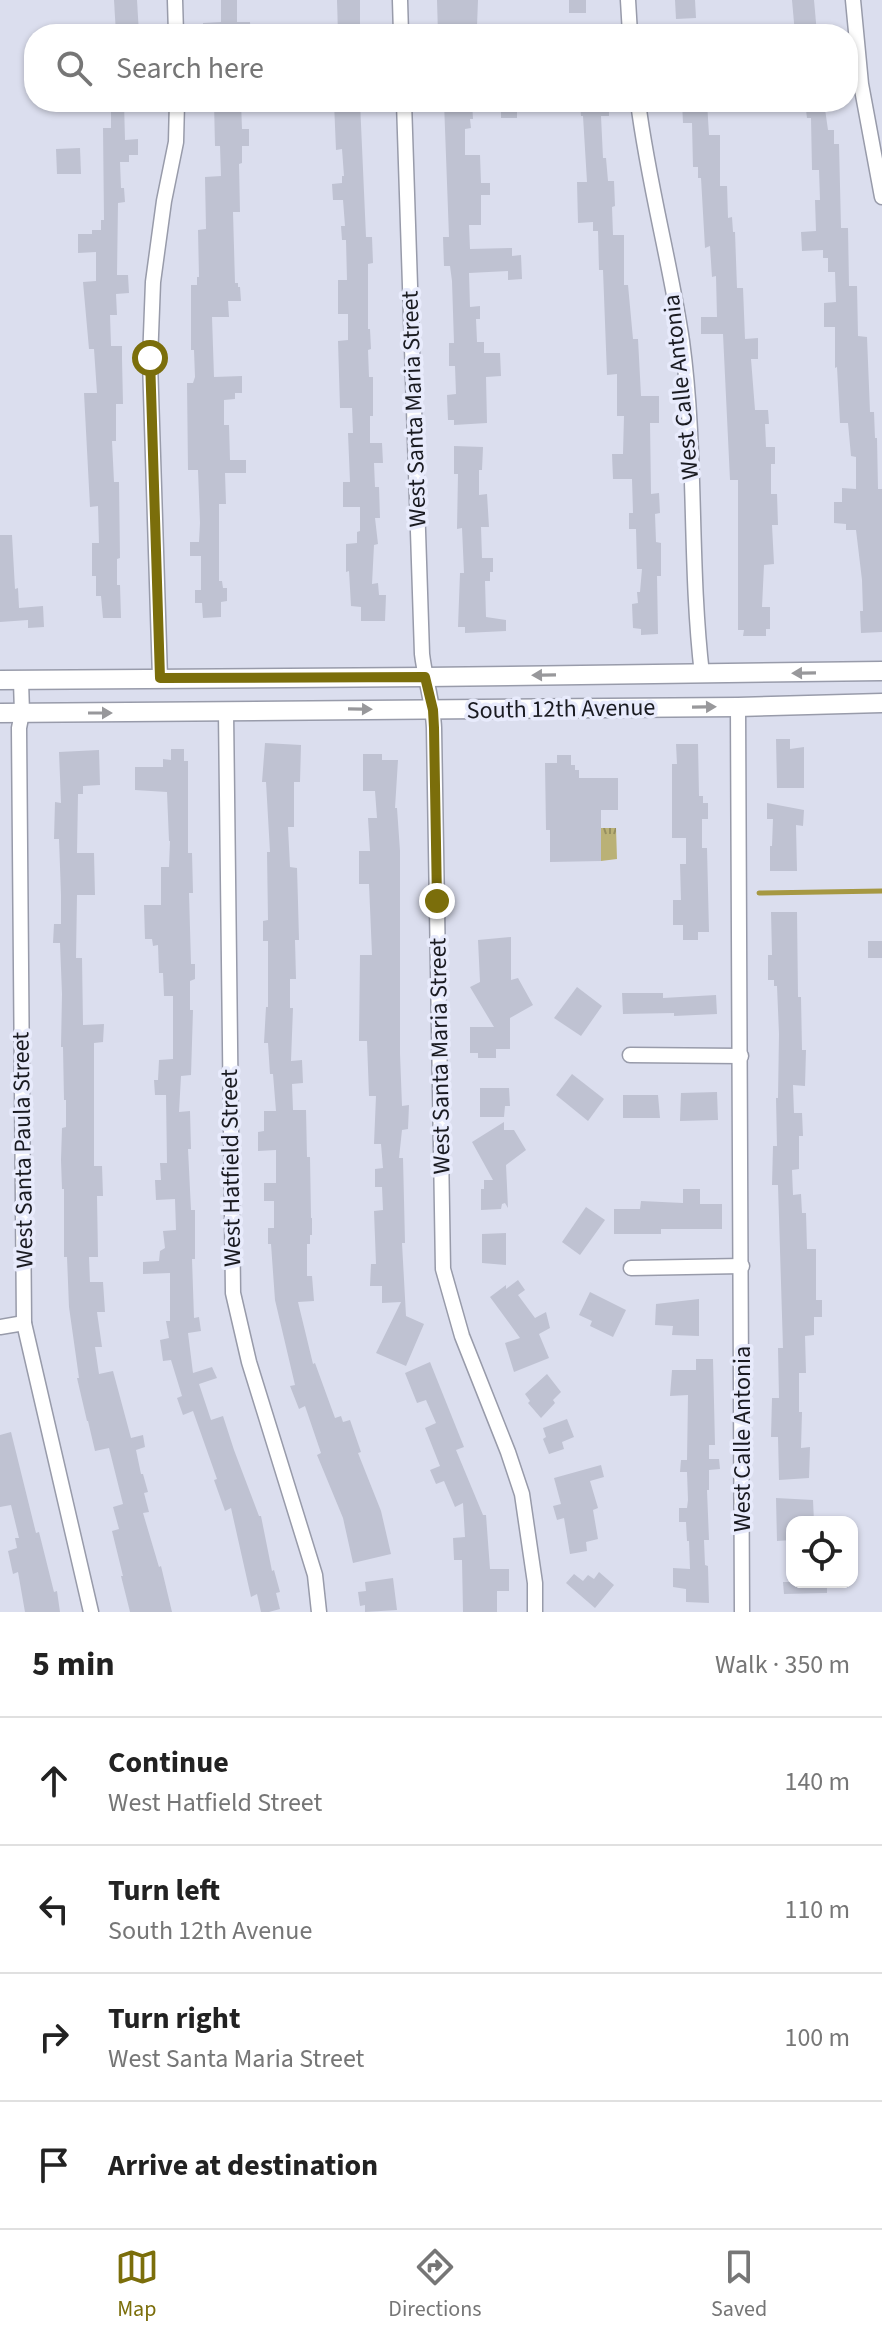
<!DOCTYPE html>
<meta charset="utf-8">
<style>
body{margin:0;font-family:"Source Sans 3",sans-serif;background:#f2f2f2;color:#222}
.controls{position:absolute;right:24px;bottom:24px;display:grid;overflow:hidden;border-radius:16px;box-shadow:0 2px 6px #0004}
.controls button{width:72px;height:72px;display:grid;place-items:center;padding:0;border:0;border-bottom:2px solid #e0e0e0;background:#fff;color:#222;font:40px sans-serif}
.stop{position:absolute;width:24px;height:24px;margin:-18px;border:6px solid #7b6e0b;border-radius:50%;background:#fff}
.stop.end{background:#7b6e0b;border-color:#fff;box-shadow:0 2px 8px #0008}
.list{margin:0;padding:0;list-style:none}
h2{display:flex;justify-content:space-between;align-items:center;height:104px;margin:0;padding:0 32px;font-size:34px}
h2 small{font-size:26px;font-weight:400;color:#767676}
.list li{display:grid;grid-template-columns:52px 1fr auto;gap:24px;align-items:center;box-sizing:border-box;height:128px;padding:0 32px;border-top:2px solid #e0e0e0}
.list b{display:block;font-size:30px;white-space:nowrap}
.list p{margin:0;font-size:26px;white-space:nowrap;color:#767676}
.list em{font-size:26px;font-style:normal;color:#767676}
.icon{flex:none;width:44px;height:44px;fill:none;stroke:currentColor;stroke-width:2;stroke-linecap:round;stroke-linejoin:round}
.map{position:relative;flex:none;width:882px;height:1612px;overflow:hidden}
.search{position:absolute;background:#fff;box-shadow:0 2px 6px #0004;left:24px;right:24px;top:24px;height:88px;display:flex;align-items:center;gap:20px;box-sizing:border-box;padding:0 28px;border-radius:32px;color:#767676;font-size:30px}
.sheet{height:616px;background:#fff}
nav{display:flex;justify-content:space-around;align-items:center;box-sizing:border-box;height:112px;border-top:2px solid #e0e0e0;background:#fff;font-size:22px;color:#767676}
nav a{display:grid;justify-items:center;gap:4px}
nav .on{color:#7b6e0b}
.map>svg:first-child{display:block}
.grass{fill:url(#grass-tufts)}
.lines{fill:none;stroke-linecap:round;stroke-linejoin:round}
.stream{stroke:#a69842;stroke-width:5}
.building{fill:#bfc2d2}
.street-casing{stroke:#989baa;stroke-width:17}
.secondary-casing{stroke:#989baa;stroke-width:21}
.street{stroke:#fff;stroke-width:14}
.secondary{stroke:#fff;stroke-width:18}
.oneway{fill:#98989b}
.route{stroke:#7b6e0b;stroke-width:10}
.labels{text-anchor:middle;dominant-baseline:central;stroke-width:7;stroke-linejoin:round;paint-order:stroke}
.street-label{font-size:24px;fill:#1a1b21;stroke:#e8ebfc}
</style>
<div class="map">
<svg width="882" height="1612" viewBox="0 0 882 1612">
<defs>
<pattern id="grass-tufts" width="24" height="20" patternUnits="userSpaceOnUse" patternTransform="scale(2)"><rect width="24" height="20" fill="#bab176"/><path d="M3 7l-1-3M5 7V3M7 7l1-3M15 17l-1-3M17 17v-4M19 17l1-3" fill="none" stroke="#968f60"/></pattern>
</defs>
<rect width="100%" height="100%" fill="#dbdeee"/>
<!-- grass -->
<path class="grass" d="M601,828H616L617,859L601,861Z"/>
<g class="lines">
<!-- stream -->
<path class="stream" d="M759,893L882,891"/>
</g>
<!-- building -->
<g class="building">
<path d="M114,0H137L139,34H116Z"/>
<path d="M221,0H237V22H250L251,34H203V23L221,22Z"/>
<path d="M337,0H360V34H338Z"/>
<path d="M437,0H478L477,26H459V34H438Z"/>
<rect x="569" y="0" width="17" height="13"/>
<path d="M675,0H695L696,18L676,19Z"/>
<path d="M792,0H814L817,34H795Z"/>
<path d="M111,102H124L125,140L138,139V155H129V162H120L121,188H124L125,202L118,203L117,275H128L129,293L116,294L117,315H110L111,346H122V359L123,404H116V441H112L114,482H119L120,558L117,559V585H120L121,618H103L101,596H96V576H92V543H99L98,506L90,507L84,393H97L94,349H89L83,282L96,281V252L78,253V234H92V230H101V220H104L103,128H111Z"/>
<path d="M214,102H241L242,129H249V146H242V163L239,164L240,212H233L235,283H238V287H240L241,301H228L229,317H212L214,377L242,376V393H235V399L224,400V425H229L230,460H246V473H225L226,504H219V581H222L223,588H227V601L221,602V617L203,618L202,603H195V590H201V556H190V542H199L200,523L198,470H188L187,383H193L195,377L194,350H191V285H197V277H199L198,230L206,229L205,177L221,176L220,146H215Z"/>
<path d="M334,102H360L366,237H372L373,263L368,264V329H370L371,349L368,350L369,377H373V416H370V443H382L383,463H374L375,487H379L380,518H375L378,544L374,545L372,584L378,583L379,595H386L385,621H361V607L351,606L349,571L346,572V544L357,543V532L360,531V507H343V482H350L348,433H353L352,408H340L338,341L348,340V314H338V280H347L346,240H342L341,226H345L343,200H333L332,184L342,183V176H344L342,149L336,150Z"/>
<path d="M444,102H472L473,119H470L471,128L465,129V155H480L481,183H490V195H481V225H469L470,249L512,248V256L521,255L522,279L508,280V271L469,273L470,307L480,306V319H476L477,342H484V353H500L501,376L486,377L487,423L454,425V420H448L447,395L456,394L455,366H449V343H454L452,281L450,266H444L443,237H449Z"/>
<rect x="501" y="102" width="16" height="16"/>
<path d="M580,102H609V116H601L603,158H606L608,181H614L615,206L612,207L613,235H624V285H628L633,339H638L641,396H659V423H650L651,494L659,493L660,513L655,514L656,542L661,543V576H657L658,634L641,635V629L633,628L632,604L638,603L637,592H640L642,569H637L636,529H629V513H633L632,479H613L612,454H623L624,416H617V374L607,375L603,270H599L598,231H593V222L578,223L577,182H587L583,116H581Z"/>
<path d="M682,102H707L709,135H720V186H727L728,218L732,217L733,232H735L737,288H743L745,339L758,338V359H751L755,410H768L769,424H765L766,447H775V464H771V494H777L778,525H772L774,564L764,565L762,607H770V629H766V636H743L744,630H738V480H730L723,334H701V317H717L716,276L712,277L710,246L705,248L701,178H698V167H693L692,123H683Z"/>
<path d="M805,102H824L828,130H834V144H839L841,228H848L849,286H857L858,336L867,337L870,412H874L875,438H877L878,489H882V632L861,633L860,611H863L862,580L856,530H846V524L834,523V502H842V488L856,489V457L851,456L848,423H840L837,367L835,368V327H824V303L836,302L835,272H828V258H823V250L802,251L801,232L816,231L815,200H820L819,170H812L811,118H807Z"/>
<path d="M80,148L81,174H57L56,149Z"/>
<path d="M454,446L483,447L482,470H479V495L487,494L489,527H481L482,558H493V572H490V581H485L486,617L506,620V631L465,633V627H458L460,573H464L462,528L457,529L458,474H454Z"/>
<path d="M0,535H12L15,589L18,588L19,608L43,606L44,627L28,628V620L0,622Z"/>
<path d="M776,739H790V749L804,747V788H777Z"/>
<path d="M265,743L301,745L300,782H294V827H288L290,867L297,868L298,902L299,940H295L296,979H290V1008H293L291,1061L302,1060L303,1083L292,1084L293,1110H306L307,1157H310L311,1218H312V1235H310V1244H307V1276H312L314,1301L298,1302L313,1364L315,1363L335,1418L341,1416L343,1422L350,1420L361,1452L358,1453L381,1511L391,1554L353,1563L343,1518L317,1455L321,1453L305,1406L299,1409L290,1386L295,1385L275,1300L271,1244H268V1228H274V1201H264V1183H276V1150L258,1151V1132L264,1131V1111H276L273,1074H270L268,1043H264L266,1007H268V941H263V921L268,920L267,852H270L266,782H262Z"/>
<path d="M676,744H698L699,796H703V803H708V819H702V848H707L709,932H698V940H683V925H673V900H681L680,864H686V838H672V764H677Z"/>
<path d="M171,749H184V761H188V853H192L193,893H189L191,964H195V979L190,981V1010H193L191,1075L181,1076L179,1112L190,1111L191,1149H188L191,1210H195V1259H192L194,1318L199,1317L201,1331L188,1333L193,1373L212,1367L217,1378L199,1384L211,1420L223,1416L234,1450L259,1516H261L272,1571L274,1570L280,1592L276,1593L280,1609L269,1612H261L257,1594L251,1597L231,1508L225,1511L214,1480L217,1479L193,1411L183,1415L177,1398L182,1396L171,1360L163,1361L160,1340L169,1338L166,1321H170V1273L143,1274V1262L159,1261L160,1251L165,1248L163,1231L176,1230L175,1199L156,1200L155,1180H161L160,1163H167L166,1095H155L154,1080H158L159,1060L173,1059V996H164L163,973H159L158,945L153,946L152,939H145L144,905H161V867H169L170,841H169L167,792L135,790V767H163V759L171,760Z"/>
<path d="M99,750L100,785L83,786V794H78L77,853H94L95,895H77L76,958H82L83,1025L104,1024L103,1042L94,1043V1166H102L103,1196H97L98,1257H89L90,1282H103L105,1312H97L102,1347H95L99,1374L113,1371L131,1438L143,1435L145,1447L136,1450L141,1474H143L148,1492L144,1493L149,1512L143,1513L159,1567L161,1566L172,1612H130L121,1576H123L112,1531L119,1529L113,1507L123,1504L109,1448L95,1451L88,1421H87L77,1378H79L69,1307L67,1257H64V1189H62L61,1160L62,1128L66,1127V1100H64L63,1047H61L62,994L60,943H53L54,924H61V895L59,839H54L55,802L61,803L59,752Z"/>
<path d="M363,754H382V760H398L395,808H397L400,851V1054L402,1106L409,1105L408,1129L402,1130L399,1158H403L405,1243H402L406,1316L424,1324L406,1366L376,1353L401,1302L382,1303V1286H370L371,1264H376L374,1211L383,1210L382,1187H375V1169L383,1168L381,1144H374L376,1096H369L367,1041H359L360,955H372L369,884H359V851H370L368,818H377L375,791H363Z"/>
<path d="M557,755H571V765H575V770H579V778H618V810H601V861L550,862V830H546L545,763H557Z"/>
<path d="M767,803L804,810L803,826L796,825L797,871H770V846H772L773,819H767Z"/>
<path d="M771,912H797L798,997H801L802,1050H806L805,1086L793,1085L794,1113H802L803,1136H799V1169L792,1170L793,1195L801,1194L802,1213H806L807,1249H816V1300H822V1317H814V1335L805,1336L806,1373H799V1412H802L801,1448L810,1447L809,1478L779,1480L778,1437H771L772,1398H779L778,1348H783L778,1185H772L773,1146H777L776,1098H778L779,1034L777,986H774V980H768V955H772Z"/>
<path d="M511,937V980L518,978L533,1005L510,1018V1049H496V1058H478V1053H470V1027H494L470,987L480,982L478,940Z"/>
<rect x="868" y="941" width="14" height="17"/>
<path d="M577,987L602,1006L581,1036L554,1018Z"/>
<path d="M622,993H663V998L716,995L717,1014L674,1016V1013L623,1014Z"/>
<path d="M572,1074L604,1099L588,1121L556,1095Z"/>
<path d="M480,1088H509L510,1106H505L504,1117H480Z"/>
<path d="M717,1092L718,1120L680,1121L681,1093Z"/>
<path d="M623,1095H658L660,1118H623Z"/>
<path d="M504,1122V1130H514L526,1150L506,1165L508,1208L505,1203L502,1204L501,1209L481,1210V1189H484V1180H493L472,1142Z"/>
<path d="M683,1189H700V1204H722V1229H661V1234H614V1209H640L641,1201L683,1203Z"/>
<path d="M586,1207L605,1220L580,1255L562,1242Z"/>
<path d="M506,1233V1265L482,1263V1234Z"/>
<path d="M518,1280L525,1290L518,1295L535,1318L546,1312L550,1328L539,1334L549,1358L514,1372L505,1343L520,1338L490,1297L506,1285V1289Z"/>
<path d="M590,1292L626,1310L613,1337L590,1326L592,1321L579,1315Z"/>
<path d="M699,1299V1336L672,1335L673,1326L655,1325L656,1304Z"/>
<path d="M696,1359H713L715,1445H709V1459H719L720,1469L709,1470V1490H707L709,1540H704L705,1565L708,1566L709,1603L686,1602V1589L673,1587V1568L690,1569L689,1541H687L686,1522H679V1508H687L688,1500L687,1472H680L681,1460H687L688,1395L670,1396L672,1370H696Z"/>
<path d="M430,1362L464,1447L456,1450L483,1515H486L490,1569H509V1591H497V1612H463L462,1560H454L453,1538L465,1537L463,1503L455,1507L444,1481L436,1484L430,1470L440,1466L425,1428L436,1423L426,1400L417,1403L405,1373Z"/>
<path d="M547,1374L561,1392L553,1400L555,1403L541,1418L528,1403L530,1401L525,1394Z"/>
<path d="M567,1419L574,1437L562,1442L564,1449L549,1454L543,1439L546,1437L543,1428Z"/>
<path d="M11,1432L36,1533L39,1532L54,1592L57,1591L60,1612H25L18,1572L13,1574L8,1551L17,1548L15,1538H19L11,1505L0,1507V1435Z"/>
<path d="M601,1465L604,1477L590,1481L598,1508L593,1510L598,1539L586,1542L587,1551L570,1554L564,1518L557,1520L553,1506L561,1504L554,1478Z"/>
<path d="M776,1498L813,1500L814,1522H792V1540L777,1541Z"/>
<path d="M599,1572L614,1585L595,1608L566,1583L574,1574L583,1581L588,1575L594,1579Z"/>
<path d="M393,1578L397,1610L365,1612V1605L360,1606L358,1592L366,1591L365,1582Z"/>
<path d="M783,1582H827V1593L784,1594Z"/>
</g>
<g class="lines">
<!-- street casing -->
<g class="street-casing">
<g id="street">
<path d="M175,0L176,34"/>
<path d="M400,0L401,34"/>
<path d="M628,0L630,34"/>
<path d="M853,0L861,84L882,197"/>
<path d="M404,102L422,654C425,679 433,703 434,728L443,1269L462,1336L508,1452L522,1494L535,1583V1612"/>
<path d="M638,102C648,182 670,261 682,341C697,451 689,564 702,674"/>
<path d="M160,678L150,361L153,282L164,201L176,142L177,102"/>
<path d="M21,681L22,713L19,728L24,1323L91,1612"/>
<path d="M738,707L742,1612"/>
<path d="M226,712L233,1293L249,1362L315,1575L319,1612"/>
<path d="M630,1055L741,1056"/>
<path d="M631,1268L742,1266"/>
<path d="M0,1327L24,1323"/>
</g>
</g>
<!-- secondary casing -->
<g class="secondary-casing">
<g id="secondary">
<path d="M0,680L425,677L882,671"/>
<path d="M0,713L738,707L882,703"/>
</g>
</g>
<!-- street -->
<use href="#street" class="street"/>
<!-- secondary -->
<use href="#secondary" class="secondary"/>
</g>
<!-- one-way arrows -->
<defs><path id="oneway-solid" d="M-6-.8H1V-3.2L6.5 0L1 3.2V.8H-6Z" transform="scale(2)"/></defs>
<g class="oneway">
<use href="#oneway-solid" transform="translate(804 673) rotate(179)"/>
<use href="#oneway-solid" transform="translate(544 675) rotate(179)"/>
<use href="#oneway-solid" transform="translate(704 707) rotate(-1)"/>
<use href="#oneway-solid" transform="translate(360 709) rotate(1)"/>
<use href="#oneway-solid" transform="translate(100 713)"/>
</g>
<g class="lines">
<!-- route -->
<path class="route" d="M150,358L160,678L425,677L433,710L434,728L437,901"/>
</g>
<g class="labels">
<!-- street labels -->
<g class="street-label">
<text transform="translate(681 387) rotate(-96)">West Calle Antonia</text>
<text transform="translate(414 409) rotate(-92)">West Santa Maria Street</text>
<text transform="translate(561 709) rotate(-1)">South 12th Avenue</text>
<text transform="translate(440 1056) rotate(-91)">West Santa Maria Street</text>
<text transform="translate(23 1150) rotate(-91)">West Santa Paula Street</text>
<text transform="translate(231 1168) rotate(-91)">West Hatfield Street</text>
<text transform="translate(742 1439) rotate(-90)">West Calle Antonia</text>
</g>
</g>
</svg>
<div class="controls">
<button><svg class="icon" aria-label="locate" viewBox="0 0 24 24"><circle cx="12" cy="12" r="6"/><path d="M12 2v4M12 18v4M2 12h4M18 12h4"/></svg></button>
</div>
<div class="stop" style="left:150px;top:358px"></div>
<div class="stop end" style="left:437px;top:901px"></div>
<div class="search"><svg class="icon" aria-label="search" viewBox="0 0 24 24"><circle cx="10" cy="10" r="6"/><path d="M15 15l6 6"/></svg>Search here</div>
</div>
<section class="sheet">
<h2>5 min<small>Walk · 350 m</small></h2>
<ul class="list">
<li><svg class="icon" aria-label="ahead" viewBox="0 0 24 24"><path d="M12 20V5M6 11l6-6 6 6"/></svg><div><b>Continue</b><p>West Hatfield Street</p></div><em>140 m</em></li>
<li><svg class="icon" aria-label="left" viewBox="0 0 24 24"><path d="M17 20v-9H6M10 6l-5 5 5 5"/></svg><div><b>Turn left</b><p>South 12th Avenue</p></div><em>110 m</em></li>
<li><svg class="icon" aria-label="right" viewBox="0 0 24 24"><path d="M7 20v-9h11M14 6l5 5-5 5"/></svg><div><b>Turn right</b><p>West Santa Maria Street</p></div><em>100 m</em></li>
<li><svg class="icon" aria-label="arrive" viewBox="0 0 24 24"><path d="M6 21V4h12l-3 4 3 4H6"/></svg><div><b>Arrive at destination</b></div></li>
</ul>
</section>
<nav>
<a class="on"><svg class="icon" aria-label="map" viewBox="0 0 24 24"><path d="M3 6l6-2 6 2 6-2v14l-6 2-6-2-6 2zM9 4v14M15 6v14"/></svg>Map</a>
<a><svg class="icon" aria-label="directions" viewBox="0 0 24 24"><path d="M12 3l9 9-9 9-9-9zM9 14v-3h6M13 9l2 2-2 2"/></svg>Directions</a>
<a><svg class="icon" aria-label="saved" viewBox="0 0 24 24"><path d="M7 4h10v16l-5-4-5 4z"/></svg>Saved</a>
</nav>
